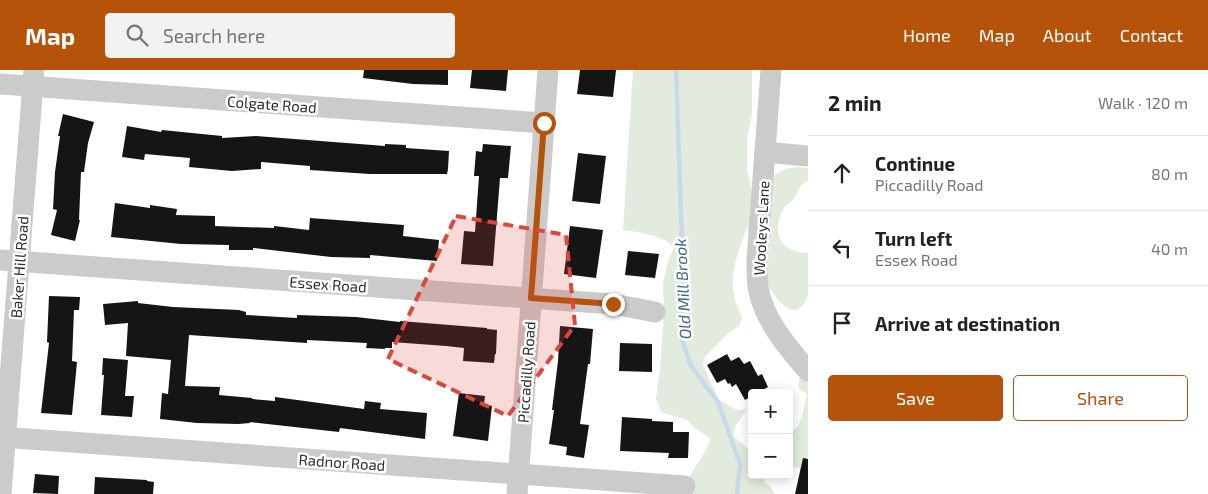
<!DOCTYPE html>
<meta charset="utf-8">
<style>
body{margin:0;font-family:"Exo 2",sans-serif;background:#f2f2f2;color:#222}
.controls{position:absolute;right:15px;bottom:15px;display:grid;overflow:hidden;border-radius:5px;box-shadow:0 2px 12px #0003}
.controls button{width:45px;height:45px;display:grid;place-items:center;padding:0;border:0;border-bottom:1px solid #e0e0e0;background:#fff;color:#222;font:25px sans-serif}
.stop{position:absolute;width:15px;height:15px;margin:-11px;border:4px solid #b45309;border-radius:50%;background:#fff}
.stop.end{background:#b45309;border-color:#fff;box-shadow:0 1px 5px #0008}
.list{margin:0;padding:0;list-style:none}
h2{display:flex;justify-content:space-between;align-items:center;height:65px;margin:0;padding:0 20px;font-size:21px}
h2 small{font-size:16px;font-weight:400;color:#767676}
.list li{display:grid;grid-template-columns:32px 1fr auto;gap:15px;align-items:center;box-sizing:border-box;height:75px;padding:0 20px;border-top:1px solid #e0e0e0}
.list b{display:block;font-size:19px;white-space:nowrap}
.list p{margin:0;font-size:16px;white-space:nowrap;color:#767676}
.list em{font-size:16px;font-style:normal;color:#767676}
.actions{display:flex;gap:10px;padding:15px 20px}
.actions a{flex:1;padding:11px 0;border:1px solid #b45309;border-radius:5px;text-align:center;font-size:18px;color:#b45309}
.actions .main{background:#b45309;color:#fff}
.icon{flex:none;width:28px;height:28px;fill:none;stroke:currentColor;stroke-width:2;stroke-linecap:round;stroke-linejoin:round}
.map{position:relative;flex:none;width:808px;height:424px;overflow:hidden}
header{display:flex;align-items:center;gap:30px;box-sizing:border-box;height:70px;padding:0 25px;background:#b45309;color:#fff}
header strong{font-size:24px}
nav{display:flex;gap:28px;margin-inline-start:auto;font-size:18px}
.search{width:350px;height:45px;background:#f2f2f2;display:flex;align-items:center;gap:12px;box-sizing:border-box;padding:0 18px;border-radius:5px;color:#767676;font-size:19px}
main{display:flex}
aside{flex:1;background:#fff}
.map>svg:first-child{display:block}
.green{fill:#e2ebdd}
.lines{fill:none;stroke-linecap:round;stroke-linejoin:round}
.stream{stroke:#cad9e9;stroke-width:4.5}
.building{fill:#151515}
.minor{stroke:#cbcbcb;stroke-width:21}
.route{stroke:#b45309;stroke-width:6}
.marked{fill:#da483c;fill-opacity:0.2;stroke:#da483c;stroke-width:4;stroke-dasharray:10 6;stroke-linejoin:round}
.labels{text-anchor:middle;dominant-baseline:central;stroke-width:5;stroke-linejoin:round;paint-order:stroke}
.street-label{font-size:15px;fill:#2e2e2e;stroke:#fff}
.water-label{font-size:16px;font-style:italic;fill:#42648b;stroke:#fff}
</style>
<header>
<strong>Map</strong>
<div class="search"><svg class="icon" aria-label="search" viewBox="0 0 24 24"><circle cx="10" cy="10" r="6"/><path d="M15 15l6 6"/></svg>Search here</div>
<nav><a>Home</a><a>Map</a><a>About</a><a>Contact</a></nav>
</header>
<main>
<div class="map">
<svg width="808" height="424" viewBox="0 0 808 424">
<rect width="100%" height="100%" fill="#fff"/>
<!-- green -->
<g class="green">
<path d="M633,0H752V43L747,70V100L753,127C770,108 780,94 808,98V110C798,117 800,119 794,128C790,133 785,135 783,140C771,163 781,183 808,183C808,192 808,217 808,225C795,263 768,218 761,202C755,188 753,172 747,158C739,178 729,204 734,225C735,233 740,241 742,248L739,256L727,264L704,288L703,295L719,330L735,339L741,340L747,339L736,355L733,366L752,382V405H764V413L770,416L775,424H689L688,412L692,402L703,385L711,369L693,357L688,350L661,342L656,329L660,298L664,242L663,214L668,191L674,177C661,164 641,163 623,160Z"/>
<path d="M808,299V395L797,398L789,396V362L797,358L802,347L807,324L799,319C797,310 801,305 808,299Z"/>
</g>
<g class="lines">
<!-- stream -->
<path class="stream" d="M676,0L684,229L682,269L691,296L718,332L740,394L737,424"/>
</g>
<!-- building -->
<g class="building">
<path d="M364,0H448V15L413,14L363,8Z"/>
<path d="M472,0H508L506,21L470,18Z"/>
<path d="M580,0H616L613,27L577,24Z"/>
<path d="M63,44L94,52L88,73L84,102H81L79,150H80L75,171L51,165L57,140L53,139L55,102L60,66H58Z"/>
<path d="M127,56L161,62L162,60L222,66V68L256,66L385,76V74L406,75V78L449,81L448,99L447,104H370L310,100V96L261,92V99L232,101L189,97L190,88L145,84L144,90L122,87Z"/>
<path d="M483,74L511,76L508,108H500L493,196L461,194L464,161L475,162L479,106H474L476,81L482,82Z"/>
<path d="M578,83L606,86L600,134L572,131Z"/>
<path d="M115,133L150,138V135L177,139L176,145L215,146V156L274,158V156L309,160L310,148L404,155L403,166L439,170L437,191L370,185V188L331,187L253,178V180H229V175L181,174L111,167Z"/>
<path d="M570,156L603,160L596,208L564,204Z"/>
<path d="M628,181L659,184L655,208L625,205Z"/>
<path d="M49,226L80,227L79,240H74L72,291L77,292L72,345L41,343L49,273L47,272Z"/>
<path d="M138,231V233L173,237L239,240L246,242V245L297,248V245L356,247L400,252V251L487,258V259L497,260L496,284H495L494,293L463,291L464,278L446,276L392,272V278H385V279L366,278L367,273L307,270V273L189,265L185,316L220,317L219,325L252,328V329L275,331V327L364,339L365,331L381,333L380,339L427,343L425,369L340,358L339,362L250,352V353L238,354L197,353L160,349L162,323L168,324L171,290L126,286L128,253L105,255L103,234Z"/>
<path d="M560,256L593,259L590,294H588L580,354L589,355L584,388L566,385L567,377L549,374L554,340H552L558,291Z"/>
<path d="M620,273L652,274V302L619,301Z"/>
<path d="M727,284L731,291L739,287L744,294L750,291L758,306L762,304L768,317L758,323H752V326L745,330L736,314L732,317L730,313L728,314L725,309L717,313L707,295Z"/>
<path d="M103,288L128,290L125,326H134L132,347L101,345L104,305H102Z"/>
<path d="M459,323L485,326L484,334L492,336L488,371L453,366Z"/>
<path d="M622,347L652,349V351L673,352V362H689L688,388H668L669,383L620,381Z"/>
<path d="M803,388L808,389V424H795Z"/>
<path d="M35,404L59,406L58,424L33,423Z"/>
<path d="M95,407L147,410V411L154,412L153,424H94Z"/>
</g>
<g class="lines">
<!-- minor -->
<g class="minor">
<path d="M771,0L757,190C757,199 757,208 758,217C763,249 788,278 808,301"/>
<path d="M0,14L544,53"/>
<path d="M765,82L808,86"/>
<path d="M0,190L613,234L655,242"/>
<path d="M0,367L685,416"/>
<path d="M1,424L34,0"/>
<path d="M517,424L548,0"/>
</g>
</g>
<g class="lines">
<!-- route -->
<path class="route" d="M544,53L531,228L613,234"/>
</g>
<!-- marked area -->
<path class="marked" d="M456,146L566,165L575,255L508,346L388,289Z"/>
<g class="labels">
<!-- street labels -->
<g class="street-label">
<text transform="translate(272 34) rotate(4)">Colgate Road</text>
<text transform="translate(761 158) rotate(-87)">Wooleys Lane</text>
<text transform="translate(19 197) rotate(-86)">Baker Hill Road</text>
<text transform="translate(328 214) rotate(4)">Essex Road</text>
<text transform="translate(526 302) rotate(-86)">Piccadilly Road</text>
<text transform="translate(342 392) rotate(4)">Radnor Road</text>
</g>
<!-- water labels -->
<g class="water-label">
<text transform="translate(682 219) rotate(-93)">Old Mill Brook</text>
</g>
</g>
</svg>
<div class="controls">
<button>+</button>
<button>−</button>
</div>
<div class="stop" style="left:544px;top:53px"></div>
<div class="stop end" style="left:613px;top:234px"></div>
</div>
<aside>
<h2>2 min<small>Walk · 120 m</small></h2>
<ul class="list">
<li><svg class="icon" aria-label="ahead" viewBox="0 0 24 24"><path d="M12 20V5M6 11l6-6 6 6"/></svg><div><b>Continue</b><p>Piccadilly Road</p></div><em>80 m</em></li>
<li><svg class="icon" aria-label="left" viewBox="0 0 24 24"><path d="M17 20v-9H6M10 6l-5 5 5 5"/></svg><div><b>Turn left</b><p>Essex Road</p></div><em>40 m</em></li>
<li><svg class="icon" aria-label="arrive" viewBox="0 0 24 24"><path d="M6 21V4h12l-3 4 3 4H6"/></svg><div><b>Arrive at destination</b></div></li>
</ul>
<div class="actions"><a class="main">Save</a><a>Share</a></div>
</aside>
</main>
